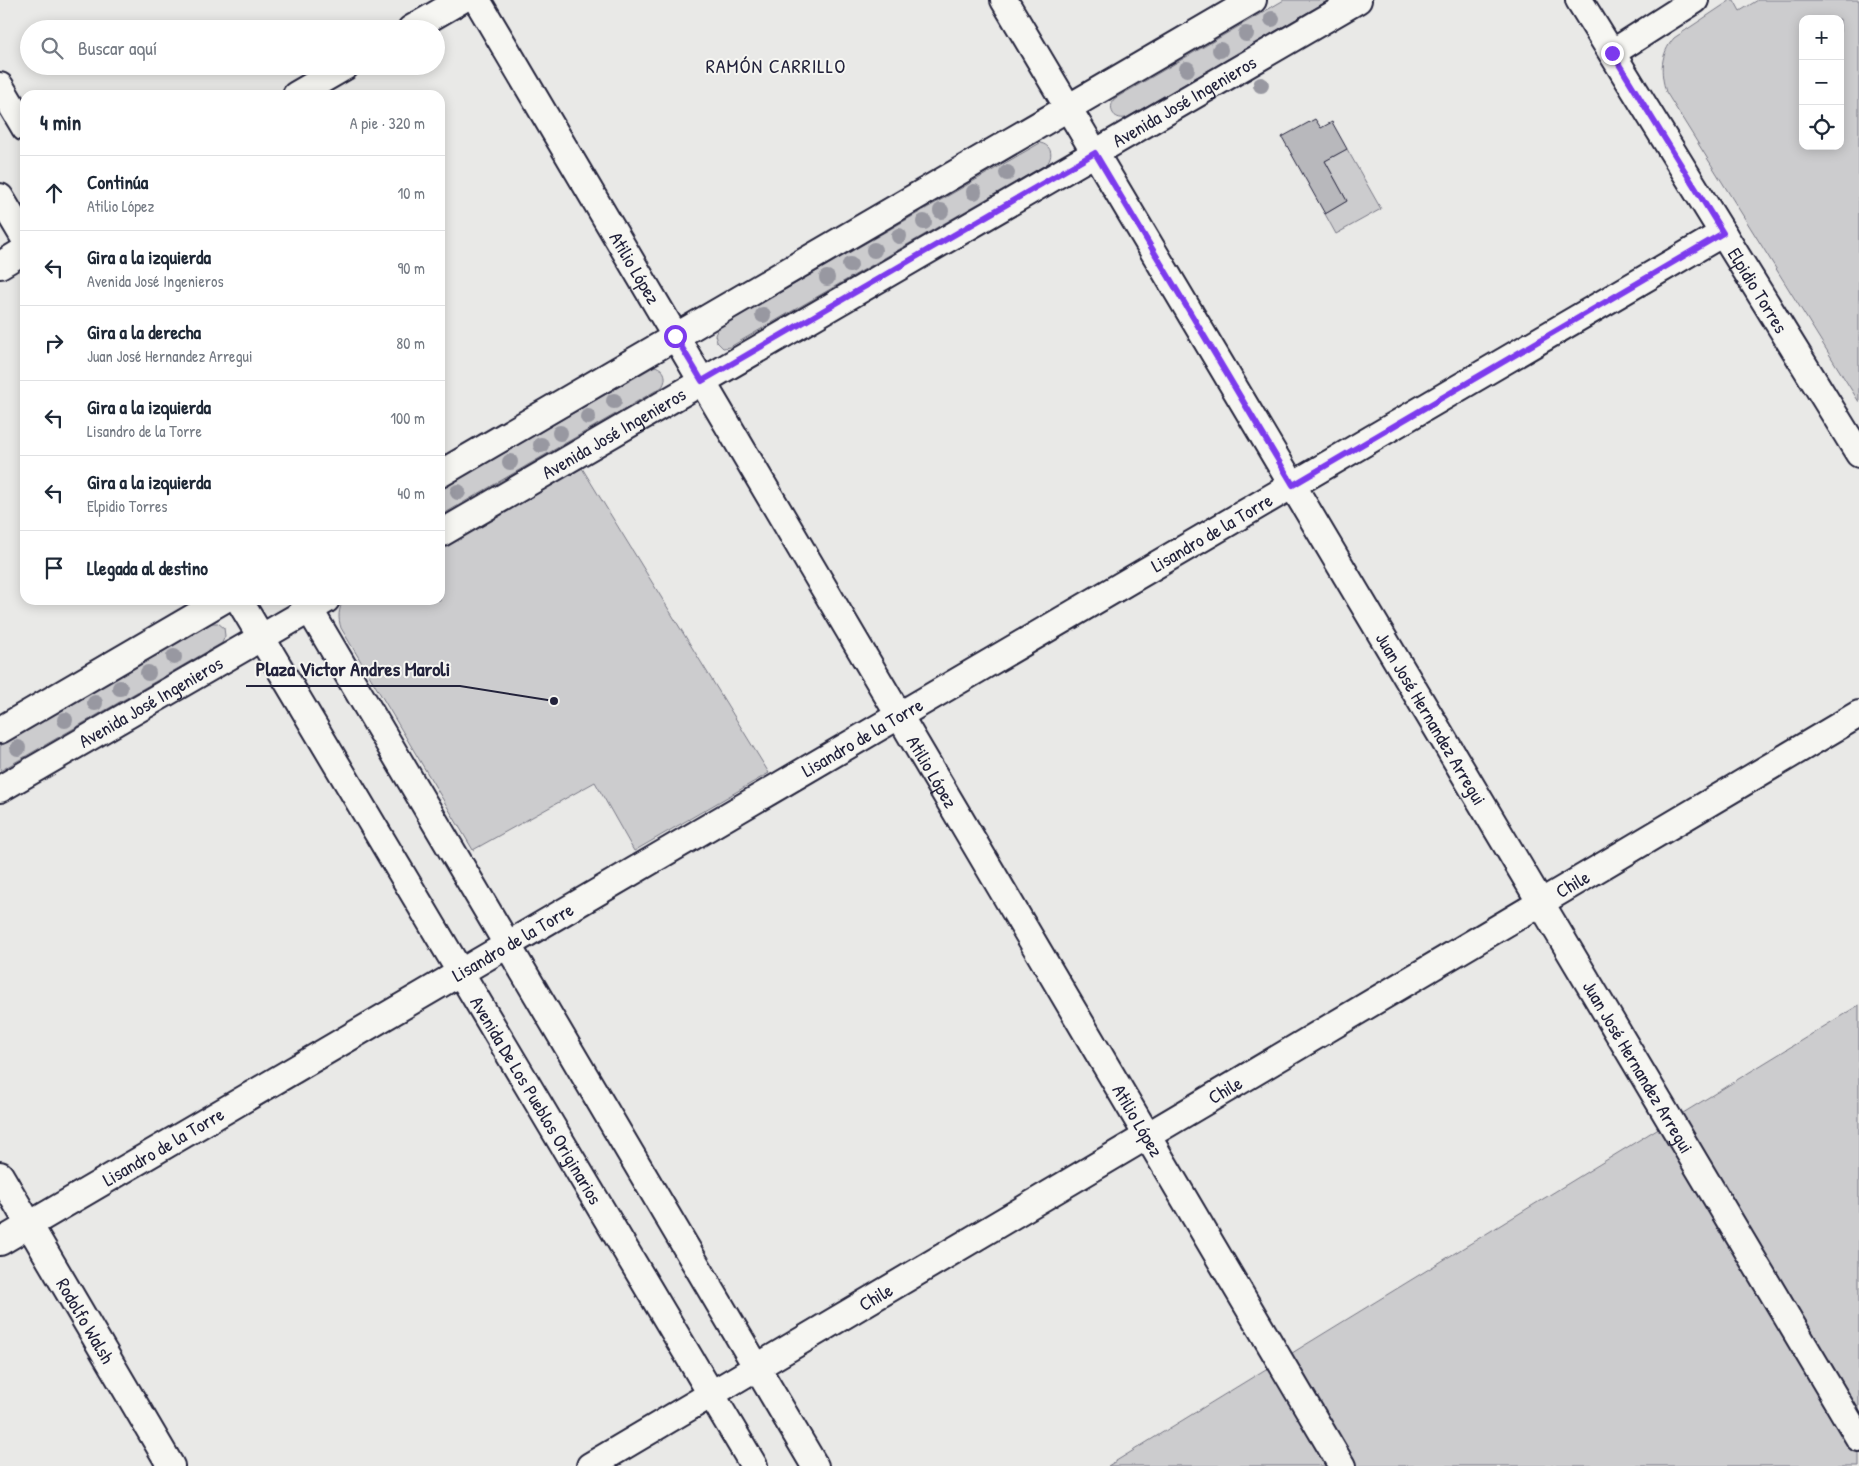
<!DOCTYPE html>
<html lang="es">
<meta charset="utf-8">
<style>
body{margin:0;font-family:"Patrick Hand",sans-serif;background:#f6f6f7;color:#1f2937}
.controls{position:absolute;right:15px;top:15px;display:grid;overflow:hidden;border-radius:10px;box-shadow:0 2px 12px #0003}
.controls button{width:45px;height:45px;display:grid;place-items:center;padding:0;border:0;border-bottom:1px solid #e0e1e3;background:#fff;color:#1f2937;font:25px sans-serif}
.stop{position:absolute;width:15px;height:15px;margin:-11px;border:4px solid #7c3aed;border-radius:50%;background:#fff}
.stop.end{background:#7c3aed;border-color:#fff;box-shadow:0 1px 5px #0008}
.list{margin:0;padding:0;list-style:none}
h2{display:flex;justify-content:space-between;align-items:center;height:65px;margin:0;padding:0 20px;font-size:21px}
h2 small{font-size:16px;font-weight:400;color:#747a83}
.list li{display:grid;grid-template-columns:32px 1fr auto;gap:15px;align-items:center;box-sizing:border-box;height:75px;padding:0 20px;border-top:1px solid #e0e1e3}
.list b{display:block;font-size:19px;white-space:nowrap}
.list p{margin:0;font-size:16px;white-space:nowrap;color:#747a83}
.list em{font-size:16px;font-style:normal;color:#747a83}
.icon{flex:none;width:28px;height:28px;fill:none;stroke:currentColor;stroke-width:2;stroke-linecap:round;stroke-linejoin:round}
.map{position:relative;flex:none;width:1859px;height:1466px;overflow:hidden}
.search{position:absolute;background:#fff;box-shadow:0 2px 12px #0003;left:20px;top:20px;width:425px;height:55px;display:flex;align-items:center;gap:12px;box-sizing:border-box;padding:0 18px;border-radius:28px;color:#747a83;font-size:19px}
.panel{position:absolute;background:#fff;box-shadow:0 2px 12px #0003;left:20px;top:90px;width:425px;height:515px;border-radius:15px}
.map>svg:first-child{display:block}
.green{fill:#ccccce;stroke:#777784;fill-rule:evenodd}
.building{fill:#b8b8bc;stroke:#22223b}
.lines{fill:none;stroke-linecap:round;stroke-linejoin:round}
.street-casing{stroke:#22223b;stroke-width:30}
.street{stroke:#f6f6f2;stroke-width:26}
.tree{fill:#9898a1}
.route{stroke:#7c3aed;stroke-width:6}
.labels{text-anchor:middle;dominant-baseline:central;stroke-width:4;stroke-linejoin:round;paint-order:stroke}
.street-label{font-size:19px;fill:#22223b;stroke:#f6f6f2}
.neighbourhood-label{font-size:20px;letter-spacing:1px;fill:#22223b;stroke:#f6f6f2}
.leader{fill:none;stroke:#22223b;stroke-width:2}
.callout-dot{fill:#22223b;stroke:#f6f6f2;stroke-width:2}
.callout-label{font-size:20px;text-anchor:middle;font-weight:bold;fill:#22223b;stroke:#f6f6f2;stroke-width:4;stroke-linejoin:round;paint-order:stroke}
</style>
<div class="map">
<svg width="1859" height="1466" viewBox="0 0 1859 1466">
<rect width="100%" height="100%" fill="#e9e9e7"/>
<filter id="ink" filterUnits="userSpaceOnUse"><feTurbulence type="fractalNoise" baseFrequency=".02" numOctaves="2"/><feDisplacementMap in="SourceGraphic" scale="10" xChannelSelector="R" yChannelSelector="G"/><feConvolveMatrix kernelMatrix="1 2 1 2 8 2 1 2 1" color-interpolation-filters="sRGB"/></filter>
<g filter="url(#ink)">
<!-- green -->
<g class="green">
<path d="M1284,0H1329L1126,118C1113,120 1108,109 1114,99Z"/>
<path d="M1731,0H1734L1740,11L1758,0H1859V402L1666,92C1660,72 1660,54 1674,38ZM1803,19H1840V146H1803Z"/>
<path d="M1040,143C1051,145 1054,155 1047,164L730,347L723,348L717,342L715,335L718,328Z"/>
<path d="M1347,149L1381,209L1336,234L1325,214L1347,201L1325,161Z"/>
<path d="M655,366C665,369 668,378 662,387L440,516V490Z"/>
<path d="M582,468L769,773L634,851L595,782L473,850L341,628C338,618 338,609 344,600H440V546Z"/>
<path d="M211,623H218L224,628L225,636L222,643L0,771V746Z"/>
<path d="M1859,1005V1466H1108Z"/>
</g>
<!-- building -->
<path class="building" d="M1315,119L1321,128L1332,122L1347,149L1325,161L1347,201L1325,214L1282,137Z"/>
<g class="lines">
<!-- street casing -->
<g class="street-casing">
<g id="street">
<path id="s1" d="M477,0L1342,1466"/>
<path id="s2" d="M1004,0L1859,1438"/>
<path id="s3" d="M1579,0L1859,454"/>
<path d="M411,29L461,0"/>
<path d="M1612,53L1695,0"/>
<path d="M0,86L25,128"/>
<path d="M296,95L346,66"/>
<path d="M0,197L25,239"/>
<path d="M0,265L25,250"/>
<path d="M440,474L1253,0"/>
<path id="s4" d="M440,534L1358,0"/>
<path id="s5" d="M239,600L754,1466"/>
<path d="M304,600L815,1466"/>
<path d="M0,730L223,600"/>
<path id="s6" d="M0,789L326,600"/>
<path id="s7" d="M0,1175L171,1466"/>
<path id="s8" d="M0,1242L1723,233"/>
<path id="s9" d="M590,1466L1859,714"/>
</g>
</g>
<!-- street -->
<use href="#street" class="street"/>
</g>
<!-- trees -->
<g class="tree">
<circle cx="1272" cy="19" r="8"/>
<circle cx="1246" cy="34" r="8"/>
<circle cx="1220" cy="50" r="8"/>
<circle cx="1187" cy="69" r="8"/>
<circle cx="1261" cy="85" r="8"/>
<circle cx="1007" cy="173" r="8"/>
<circle cx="974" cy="192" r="8"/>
<circle cx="941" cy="211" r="8"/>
<circle cx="924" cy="222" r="8"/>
<circle cx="899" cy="236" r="8"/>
<circle cx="874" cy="250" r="8"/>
<circle cx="850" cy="265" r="8"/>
<circle cx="827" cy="278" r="8"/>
<circle cx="763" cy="315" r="8"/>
<circle cx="614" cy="401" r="8"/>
<circle cx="588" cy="417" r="8"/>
<circle cx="560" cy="433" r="8"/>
<circle cx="541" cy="445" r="8"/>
<circle cx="510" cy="462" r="8"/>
<circle cx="458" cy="492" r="8"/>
<circle cx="174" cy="657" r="8"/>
<circle cx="148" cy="673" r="8"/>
<circle cx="120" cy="688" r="8"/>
<circle cx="95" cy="703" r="8"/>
<circle cx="65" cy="720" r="8"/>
<circle cx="18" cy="748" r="8"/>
</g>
</g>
<g class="lines" filter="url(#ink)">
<!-- route -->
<path class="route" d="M675,336L702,381L1095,153L1293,485L1723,233L1612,53"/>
</g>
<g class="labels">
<!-- street labels -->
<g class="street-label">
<text stroke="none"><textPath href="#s4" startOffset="861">Avenida José Ingenieros</textPath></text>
<text stroke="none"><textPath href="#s1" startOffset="311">Atilio López</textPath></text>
<text stroke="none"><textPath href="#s3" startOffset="341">Elpidio Torres</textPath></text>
<text stroke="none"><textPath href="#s4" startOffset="201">Avenida José Ingenieros</textPath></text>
<text stroke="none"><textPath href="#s8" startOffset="1404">Lisandro de la Torre</textPath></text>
<text stroke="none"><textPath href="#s6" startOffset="174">Avenida José Ingenieros</textPath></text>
<text stroke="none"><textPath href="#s2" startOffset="836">Juan José Hernandez Arregui</textPath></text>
<text stroke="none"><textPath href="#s8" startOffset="999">Lisandro de la Torre</textPath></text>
<text stroke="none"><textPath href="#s1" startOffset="896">Atilio López</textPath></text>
<text stroke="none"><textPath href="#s9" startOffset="1142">Chile</textPath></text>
<text stroke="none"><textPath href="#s8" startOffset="594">Lisandro de la Torre</textPath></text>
<text stroke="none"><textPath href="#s2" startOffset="1241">Juan José Hernandez Arregui</textPath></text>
<text stroke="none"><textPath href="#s9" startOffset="738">Chile</textPath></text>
<text stroke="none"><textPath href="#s5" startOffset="582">Avenida De Los Pueblos Originarios</textPath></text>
<text stroke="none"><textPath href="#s1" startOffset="1301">Atilio López</textPath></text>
<text stroke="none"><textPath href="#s8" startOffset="189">Lisandro de la Torre</textPath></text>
<text stroke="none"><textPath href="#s9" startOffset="332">Chile</textPath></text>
<text stroke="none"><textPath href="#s7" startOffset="169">Rodolfo Walsh</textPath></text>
</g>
<!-- neighbourhood labels -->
<g class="neighbourhood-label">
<text x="776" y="65">RAMÓN CARRILLO</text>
</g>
</g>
<!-- callouts -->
<path class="leader" d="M554 701L460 686H246"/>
<circle class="callout-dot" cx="554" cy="701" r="5"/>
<g class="callout-label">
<text x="353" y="676">Plaza Victor Andres Maroli</text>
</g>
</svg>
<div class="controls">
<button>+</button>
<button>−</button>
<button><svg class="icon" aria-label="locate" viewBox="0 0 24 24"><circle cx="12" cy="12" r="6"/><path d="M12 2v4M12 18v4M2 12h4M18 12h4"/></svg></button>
</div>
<div class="stop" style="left:675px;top:336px"></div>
<div class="stop end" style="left:1612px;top:53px"></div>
<div class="search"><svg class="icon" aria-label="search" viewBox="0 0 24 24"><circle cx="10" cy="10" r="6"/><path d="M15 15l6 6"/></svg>Buscar aquí</div>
<section class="panel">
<h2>4 min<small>A pie · 320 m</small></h2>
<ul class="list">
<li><svg class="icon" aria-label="ahead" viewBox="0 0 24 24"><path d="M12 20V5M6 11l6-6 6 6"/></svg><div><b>Continúa</b><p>Atilio López</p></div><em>10 m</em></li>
<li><svg class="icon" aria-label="left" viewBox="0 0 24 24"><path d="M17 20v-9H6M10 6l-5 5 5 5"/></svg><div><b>Gira a la izquierda</b><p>Avenida José Ingenieros</p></div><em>90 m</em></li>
<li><svg class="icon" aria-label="right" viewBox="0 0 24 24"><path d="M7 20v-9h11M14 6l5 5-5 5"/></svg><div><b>Gira a la derecha</b><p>Juan José Hernandez Arregui</p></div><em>80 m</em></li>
<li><svg class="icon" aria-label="left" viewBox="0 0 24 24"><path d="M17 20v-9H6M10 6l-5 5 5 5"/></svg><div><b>Gira a la izquierda</b><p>Lisandro de la Torre</p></div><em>100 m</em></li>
<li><svg class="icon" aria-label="left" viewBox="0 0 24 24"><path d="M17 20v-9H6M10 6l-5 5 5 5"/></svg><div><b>Gira a la izquierda</b><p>Elpidio Torres</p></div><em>40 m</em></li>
<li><svg class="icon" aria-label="arrive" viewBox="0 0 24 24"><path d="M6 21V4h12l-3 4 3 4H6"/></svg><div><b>Llegada al destino</b></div></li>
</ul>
</section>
</div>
